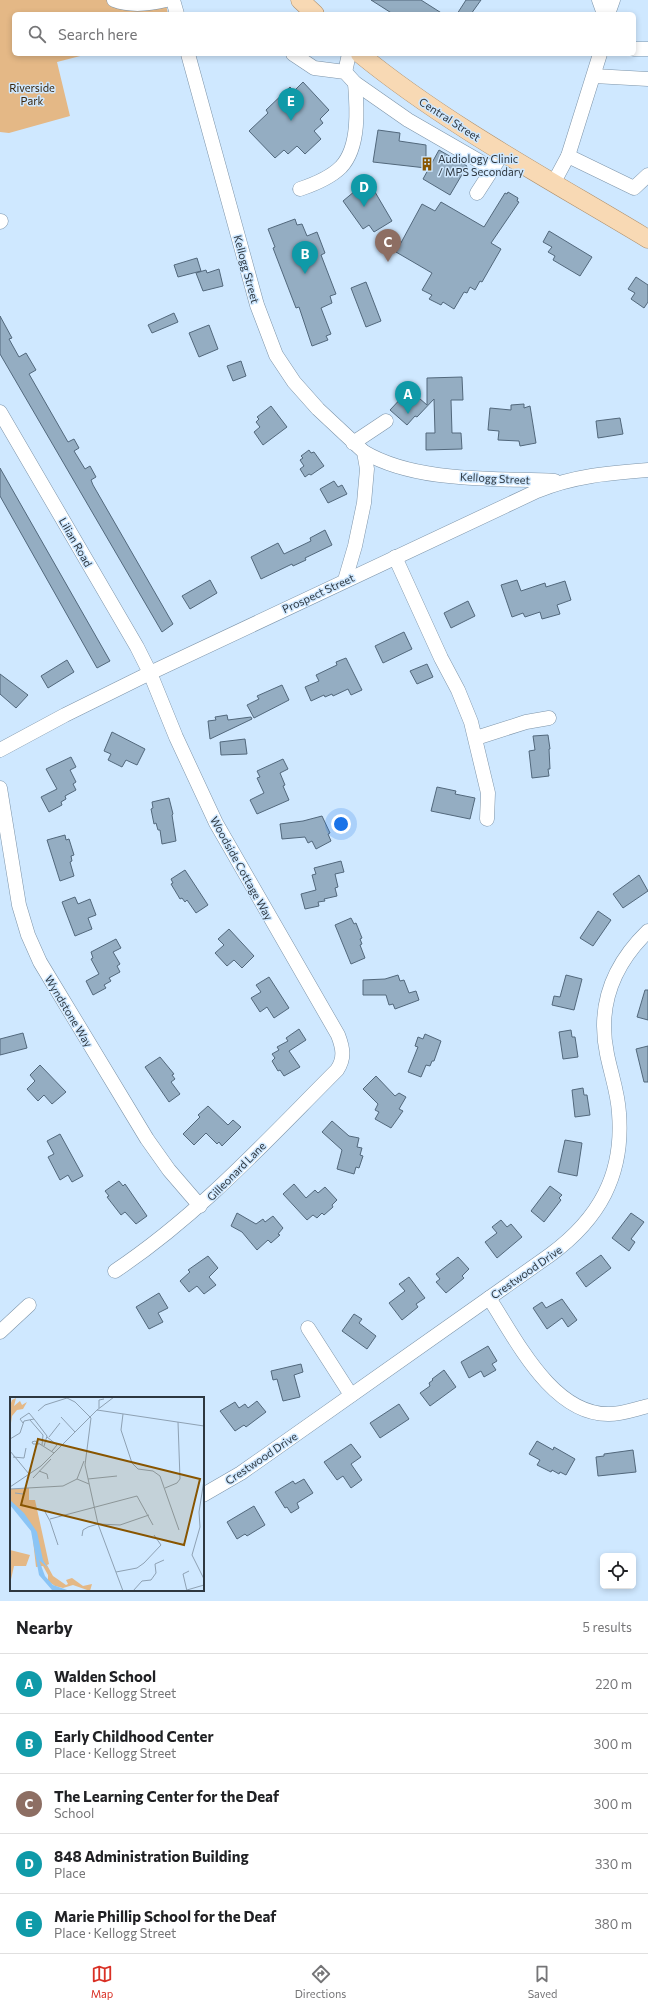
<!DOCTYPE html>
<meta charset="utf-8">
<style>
body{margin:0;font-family:Commissioner,sans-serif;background:#f6f6f6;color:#202124}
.controls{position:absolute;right:12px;bottom:12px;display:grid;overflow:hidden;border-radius:6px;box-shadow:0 2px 6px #0003}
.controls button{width:36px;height:36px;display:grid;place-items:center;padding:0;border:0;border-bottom:1px solid #e0e0e0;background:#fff;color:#202124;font:20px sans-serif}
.you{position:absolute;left:341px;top:824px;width:14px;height:14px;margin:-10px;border:3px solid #fff;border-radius:50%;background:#1a73e8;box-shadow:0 0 0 6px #1a73e833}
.badge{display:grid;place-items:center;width:26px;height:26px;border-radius:50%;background:#d93025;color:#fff;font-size:13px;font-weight:700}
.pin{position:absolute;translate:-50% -33px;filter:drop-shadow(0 1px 2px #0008)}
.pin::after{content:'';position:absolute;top:21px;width:14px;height:12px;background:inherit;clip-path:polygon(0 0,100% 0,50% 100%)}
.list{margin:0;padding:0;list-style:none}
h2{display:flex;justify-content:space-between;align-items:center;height:52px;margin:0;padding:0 16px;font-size:17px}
h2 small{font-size:13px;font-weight:400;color:#757577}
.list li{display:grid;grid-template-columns:26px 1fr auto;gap:12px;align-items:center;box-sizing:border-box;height:60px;padding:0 16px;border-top:1px solid #e0e0e0}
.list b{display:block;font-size:15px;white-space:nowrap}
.list p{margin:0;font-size:13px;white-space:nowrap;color:#757577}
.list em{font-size:13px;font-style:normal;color:#757577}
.icon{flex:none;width:22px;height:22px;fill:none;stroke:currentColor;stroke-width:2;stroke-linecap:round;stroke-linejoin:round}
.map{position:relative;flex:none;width:648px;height:1601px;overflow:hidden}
.search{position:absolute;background:#fff;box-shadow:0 2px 6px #0003;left:12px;right:12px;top:12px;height:44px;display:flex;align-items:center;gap:10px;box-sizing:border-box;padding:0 14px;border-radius:6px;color:#757577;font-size:15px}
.sheet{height:352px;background:#fff}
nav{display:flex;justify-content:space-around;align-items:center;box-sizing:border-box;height:56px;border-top:1px solid #e0e0e0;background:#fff;font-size:11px;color:#757577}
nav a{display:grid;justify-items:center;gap:2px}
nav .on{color:#d93025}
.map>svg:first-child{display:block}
.green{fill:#e4b886}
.building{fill:#94adc2;stroke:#52687c}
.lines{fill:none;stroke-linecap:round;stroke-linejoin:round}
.minor-casing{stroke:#7d94a9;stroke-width:15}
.major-casing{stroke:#ae8f6b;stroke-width:19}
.minor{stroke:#fff;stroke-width:14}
.major{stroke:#f8d9b4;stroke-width:18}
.labels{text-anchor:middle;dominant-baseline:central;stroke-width:3;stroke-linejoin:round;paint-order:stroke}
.park-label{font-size:11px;fill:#39250b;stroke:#cfe8ff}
.street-label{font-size:11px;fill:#2d3740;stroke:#cfe8ff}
.poi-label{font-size:11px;fill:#2d3740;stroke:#cfe8ff;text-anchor:start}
.inset-road{fill:none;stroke:#8ea1b3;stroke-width:1}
.view{fill:#850;fill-opacity:0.15;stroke:#850;stroke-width:2}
.inset-edge{fill:none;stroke:#2d3740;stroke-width:2}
</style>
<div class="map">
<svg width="648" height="1601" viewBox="0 0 648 1601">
<rect width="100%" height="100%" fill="#cfe8ff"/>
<!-- green -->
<path class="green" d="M0,0H165L168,14H14V54H88L57,62L70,116L9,133L0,132Z"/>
<!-- building -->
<g class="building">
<path d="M371,0H421L443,14H393Z"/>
<path d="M466,0H481L471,14H457Z"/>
<path d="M303,82L329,110L320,119L323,123L314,131L321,139L305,154L297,146L288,154L284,150L275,158L249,131L268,113L266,110L290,87L294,91Z"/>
<path d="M378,130L400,133L399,141L426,145V168L373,162Z"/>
<path d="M439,150L467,166L450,195L423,179Z"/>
<path d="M362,179L372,194L375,192L392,221L374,232L369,225L363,229L343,201L355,191L352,185Z"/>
<path d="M508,192L518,198L517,201L519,202L491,243L501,249L482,282L480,281L475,290L470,287L467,293L464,292L454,309L443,302L441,305L429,299L432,295L422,290L432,273L396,252L422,204L435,211L441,202L484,227L505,193L507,194Z"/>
<path d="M295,219L297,225L302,224L307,236L317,232L325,253L321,255L336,294L330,296L332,303L321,308L331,334L326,336L328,340L312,346L299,307L296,308L273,248L275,247L268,229Z"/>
<path d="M549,231L592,257L580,276L553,260L555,256L548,252L552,247L543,242Z"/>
<path d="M197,258L201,271L178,277L174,265Z"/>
<path d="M219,269L223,286L203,291L196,273L206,270L207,273Z"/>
<path d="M636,277L648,285V302L644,308L631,299L635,293L628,289Z"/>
<path d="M366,282L381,321L366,327L351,288Z"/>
<path d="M174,313L178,322L152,333L148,325Z"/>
<path d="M0,316L12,338L9,339L19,357L26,353L36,370L29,374L68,442L74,439L79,448L74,451L85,469L90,466L96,477L91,480L93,485L173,624L162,632L0,354Z"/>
<path d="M209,325L218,349L199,357L189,333Z"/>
<path d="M241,361L246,376L233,381L227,366Z"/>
<path d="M462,377L463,400H451L452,433H461L462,449L426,450V433H435L434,399L417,417L415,416L407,425L390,410L405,394L406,396L411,391L427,405V378Z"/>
<path d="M524,404V408L530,406L536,443L520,446L519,441L498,440L499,431L488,430L490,408L511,410V405Z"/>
<path d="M271,406L287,427L263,445L254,432L260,427L256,422L259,419L257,417Z"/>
<path d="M620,418L623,434L598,438L596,421Z"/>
<path d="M309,450L311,453L314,452L324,466L311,475L309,474L305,477L300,469L304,466L300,460L303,458L301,456Z"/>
<path d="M0,468L110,661L97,668L0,496Z"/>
<path d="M334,481L338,487L342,485L347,494L328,503L320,489Z"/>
<path d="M325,530L332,545L305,558L306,560L293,566L292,564L261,579L251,557L278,543L284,554L311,541L310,538Z"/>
<path d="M210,580L217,593L190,609L182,596Z"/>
<path d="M517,580L521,591L545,583L546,587L565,581L571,600L557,605L560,614L542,619L540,612L525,617L523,613L512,617L501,585Z"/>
<path d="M468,601L475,616L451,628L444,613Z"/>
<path d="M404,632L412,649L383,663L375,646Z"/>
<path d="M346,658L362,690L351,695L348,689L333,696L332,694L325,697L324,695L311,701L305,687L319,681L316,675L337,665L336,662Z"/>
<path d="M67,660L74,672L48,688L41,676Z"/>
<path d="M427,664L433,677L417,684L410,671Z"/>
<path d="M0,674L28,695L16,708L0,694Z"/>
<path d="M282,685L289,700L254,718L247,705L259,699L257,696Z"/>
<path d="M227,715L228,720L251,717L252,719L210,739L208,721L216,720L215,717Z"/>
<path d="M112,732L145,749L137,765L126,760L122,767L108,760L111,754L104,751Z"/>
<path d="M548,735L550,749H549L550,769H548L549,776L532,778L529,751L535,750L533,736Z"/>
<path d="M245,739L247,754L221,755L220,742Z"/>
<path d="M71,757L76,767L70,770L76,782L73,784L76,790L65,796L66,799L61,802L62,805L49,812L41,797L57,789L46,769Z"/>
<path d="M283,759L288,769L280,773L285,785L283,786L289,800L257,814L250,800L264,793L257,778L260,777L257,771Z"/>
<path d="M437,787L456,791L455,794L475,798L470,819L431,811Z"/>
<path d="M169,798L173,814L172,815L176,841L162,844L160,830H158L156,823L154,824L151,809L153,808L152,802Z"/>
<path d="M322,816L330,833L328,834L331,841L316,849L312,841L308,843L305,837L282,839L280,824L303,821Z"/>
<path d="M65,835L66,840L69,839L74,855L71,856L72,861L70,862L74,876L60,881L47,840Z"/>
<path d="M341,861L344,872L335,874L338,887L335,888L337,896L324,899L325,901L318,902L319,906L305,909L301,894L316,890L312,875L316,874L314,868Z"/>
<path d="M185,870L208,905L196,913L187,900L185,902L182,898L180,899L171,884L173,883L171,879Z"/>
<path d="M639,875L648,891L623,908L613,894Z"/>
<path d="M75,897L78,904L90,899L96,915L88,918L92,929L75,936L62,902Z"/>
<path d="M598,911L611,920L593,946L580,938Z"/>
<path d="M351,918L354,924L356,923L362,938L360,939L362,944L360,945L365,958L351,964L335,925Z"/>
<path d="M229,929L254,956L242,968L234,960L227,966L215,953L224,945L218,939Z"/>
<path d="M116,939L121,948L113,952L120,964L117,966L120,972L109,978L111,981L104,985L106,988L93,995L86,981L99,974L91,959L93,958L91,952Z"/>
<path d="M398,975L400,981L404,980L409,993L416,991L419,1000L395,1009L393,1004L389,1005L386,995H363V980L385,979Z"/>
<path d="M566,975L582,979L574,1010L552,1005L554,996L560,997Z"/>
<path d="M269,977L289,1008L274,1018L267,1007L260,1012L251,998L261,992L256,985Z"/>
<path d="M645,990H648V1020L637,1017Z"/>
<path d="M299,1029L306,1040L289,1051L300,1067L284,1076L280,1070L278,1071L272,1061L275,1058L272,1054L279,1050L277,1047L288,1041L286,1038Z"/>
<path d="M571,1030L572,1037H575L578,1057L563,1059L559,1032Z"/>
<path d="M23,1033L27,1048L0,1055V1039Z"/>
<path d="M425,1034L441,1041L434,1061H432L430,1066L426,1065L421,1077L408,1072L418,1047L415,1046L418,1037L423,1039Z"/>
<path d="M648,1046V1082H644L636,1049Z"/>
<path d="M160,1057L174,1074L172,1075L175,1079L171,1082L180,1094L169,1102L145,1067Z"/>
<path d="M40,1065L66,1092L52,1104L44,1095L38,1101L27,1089L35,1081L30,1075Z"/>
<path d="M376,1076L395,1096L399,1093L406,1097L399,1109L403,1111L391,1128L375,1119L379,1112L375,1110L378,1104L363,1089Z"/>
<path d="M583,1088L584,1095H587L590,1115L575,1117L572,1090Z"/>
<path d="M208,1106L228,1125L233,1120L241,1127L222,1146L219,1142L217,1144L206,1133L194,1145L183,1134L200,1117L198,1115Z"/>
<path d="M332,1121L349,1136L359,1138L357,1147L362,1148L360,1155L363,1156L359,1168L356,1167L354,1174L337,1169L342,1150L322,1132Z"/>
<path d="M60,1134L83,1176L72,1182L68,1175L60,1180L48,1157L54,1154L47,1141Z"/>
<path d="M565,1140L582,1143L577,1176L558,1172Z"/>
<path d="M119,1181L123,1186L125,1184L147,1216L136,1224L125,1212L121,1215L107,1197L109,1196L105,1191Z"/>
<path d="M294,1184L306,1198L315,1190L318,1193L325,1187L337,1200L332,1205L333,1207L324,1215L322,1213L317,1218L313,1215L307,1220L283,1194Z"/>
<path d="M550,1186L562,1195L559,1198L561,1200L544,1222L531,1211Z"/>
<path d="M237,1213L256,1224L263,1219L265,1222L273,1216L283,1228L278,1234L280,1235L271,1243L268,1240L257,1250L242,1232L231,1226Z"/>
<path d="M631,1213L644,1222L631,1239L635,1242L629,1251L612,1238Z"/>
<path d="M501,1220L507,1227L511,1224L522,1237L497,1258L485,1242L497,1233L492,1227Z"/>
<path d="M601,1255L611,1268L586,1287L576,1273Z"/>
<path d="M208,1256L218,1268L209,1277L216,1285L204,1294L197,1286L189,1292L180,1281L190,1272L188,1270Z"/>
<path d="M458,1257L469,1269L462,1276L464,1278L446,1293L436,1282L440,1279L436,1274Z"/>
<path d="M409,1277L425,1298L416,1304L418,1307L402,1320L389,1303L405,1291L399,1284Z"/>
<path d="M159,1293L168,1308L158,1313L163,1322L149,1329L136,1307Z"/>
<path d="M562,1299L577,1320L568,1327L562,1318L547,1329L533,1308L542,1302L546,1308Z"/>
<path d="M354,1314L362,1319L359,1323L376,1336L367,1349L342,1331Z"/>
<path d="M488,1346L497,1361L492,1364L496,1370L484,1377L481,1371L469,1378L461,1362Z"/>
<path d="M301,1364L303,1372L294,1375L300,1397L283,1401L277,1379L273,1380L271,1371Z"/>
<path d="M444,1370L456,1387L430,1406L420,1393L430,1386L429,1383L433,1380L432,1379Z"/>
<path d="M257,1401L266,1412L246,1427L244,1425L235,1431L220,1411L235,1402L239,1408L245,1404L248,1408Z"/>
<path d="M399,1404L409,1419L380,1438L370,1423Z"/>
<path d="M537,1441L553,1450L554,1447L575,1459L566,1475L560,1472L559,1474L552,1470L551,1472L537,1465L540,1460L529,1454Z"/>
<path d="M351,1444L361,1457L351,1464L362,1480L351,1488L343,1476L337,1480L324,1462Z"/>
<path d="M633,1450L636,1472L598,1476L596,1457L604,1456V1454Z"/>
<path d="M304,1479L313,1493L297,1503L299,1508L291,1513L287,1507L285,1508L275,1492L293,1481L295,1484Z"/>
<path d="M254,1506L265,1525L247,1536L245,1534L237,1539L227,1522Z"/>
</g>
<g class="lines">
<!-- minor casing -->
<g class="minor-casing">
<g id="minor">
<path d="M114,0C130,6 150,4 166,0"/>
<path d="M173,0L177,14"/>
<path d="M599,0L604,14"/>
<path d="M608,14L613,0"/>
<path d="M634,49H648"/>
<path d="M188,54L257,305L276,355L294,382L318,409L364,452L367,469L364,503L355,546L345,580"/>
<path d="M293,54L314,68L345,72L355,83L408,120L493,169"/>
<path d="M345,72L349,54"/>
<path d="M594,76L648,79"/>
<path d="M568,156L634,188L648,175"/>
<path d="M554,182L568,156L600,54"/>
<path d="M300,189C315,184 330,178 341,167C360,147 357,107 355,83"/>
<path d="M477,193L497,162"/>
<path d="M0,222L1,221"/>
<path d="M0,412L137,647L150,673L176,737L216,823L338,1035C343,1048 345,1058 337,1070C265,1142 200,1214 115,1271"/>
<path d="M353,443L386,421"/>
<path d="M364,452C417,483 494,478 555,481"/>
<path d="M395,557L441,658L458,690L471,722L488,793L487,819"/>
<path d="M476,738L526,722L549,718"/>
<path d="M0,750L65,715L150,673L537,491C573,476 609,473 648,470"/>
<path d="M0,788L19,905L28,935L40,962L147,1139L169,1170L200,1206"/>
<path d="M489,1298C516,1339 552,1415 609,1414C622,1414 635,1409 648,1406"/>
<path d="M308,1328L351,1395"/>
<path d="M0,1332L29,1305"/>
<path d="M203,1495L241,1473L550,1255C599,1219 624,1175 619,1113C618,1093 611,1074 607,1054C597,1006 613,965 648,931"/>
</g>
</g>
<!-- major casing -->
<g class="major-casing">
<g id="major">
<path d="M300,0L315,14"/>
<path d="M360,54C447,125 552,181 648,239"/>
</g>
</g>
<!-- minor -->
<use href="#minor" class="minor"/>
<!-- major -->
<use href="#major" class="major"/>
</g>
<!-- icons -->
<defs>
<g id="building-bare" transform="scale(1.08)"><path d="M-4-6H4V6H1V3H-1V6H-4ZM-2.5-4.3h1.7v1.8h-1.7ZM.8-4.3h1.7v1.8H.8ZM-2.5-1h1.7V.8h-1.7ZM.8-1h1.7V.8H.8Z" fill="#850" stroke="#cfe8ff" stroke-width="2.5" paint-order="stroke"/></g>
</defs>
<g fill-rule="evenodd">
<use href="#building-bare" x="427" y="164"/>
</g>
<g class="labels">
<!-- park labels -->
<g class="park-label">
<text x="32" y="87">Riverside<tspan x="32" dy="13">Park</tspan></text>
</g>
<!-- street labels -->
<g class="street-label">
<text transform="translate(450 119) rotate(33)">Central Street</text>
<text transform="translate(247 269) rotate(75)">Kellogg Street</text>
<text transform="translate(495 478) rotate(3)">Kellogg Street</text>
<text transform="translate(76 542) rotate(60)">Lilian Road</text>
<text transform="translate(318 593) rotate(-25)">Prospect Street</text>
<text transform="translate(242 868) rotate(61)">Woodside Cottage Way</text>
<text transform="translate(69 1011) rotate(59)">Wyndstone Way</text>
<text transform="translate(236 1171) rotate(-45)">Gilleonard Lane</text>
<text transform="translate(526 1272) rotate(-35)">Crestwood Drive</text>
<text transform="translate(261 1458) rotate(-34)">Crestwood Drive</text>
</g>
<!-- poi labels -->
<g class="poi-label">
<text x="438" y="158">Audiology Clinic<tspan x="438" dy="13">/ MPS Secondary</tspan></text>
</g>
</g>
<!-- overview -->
<g transform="translate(10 1397)">
<rect width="194" height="194" fill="#cfe8ff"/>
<path d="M6,1L4,9L10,4L12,8L17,5L13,12L7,13L2,19L0,33V9L2,3ZM19,91V103H25L39,167L37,168L43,179L56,188L58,187L56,183L62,181L73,189L82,187L80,194L63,188L53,191L45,189L38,184V178L33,169L26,170L22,134L0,105V92ZM0,153L20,158L16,169H4L0,187Z" fill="#e4b886"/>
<path d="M0,103L14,116L27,135L33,163L38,171L29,163L35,179L43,188L60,194L42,193L29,178L21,134L0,108Z" fill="#8ac4f5"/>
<path class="inset-road" d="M89,11V3L94,2M87,13L194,29M28,14L35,8L57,1L65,5L81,21L75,68L88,127L113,194M113,17L111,33L122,66L128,72L143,74L150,79L169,133M51,20L65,35M20,23L33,38L32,48M13,26L10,22L19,16L24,22M37,40L47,48L42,54M39,40L50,26M0,42L10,36L14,24L24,22L37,39L34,49M29,47H23L22,45L25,44L44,56M0,54L19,77M3,60L14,61L16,51M29,74L37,77L38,82M23,81L41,62M67,82L74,64M78,82L107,79M194,83L189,115L190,130L182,158L194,182M0,90L31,69L87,13L104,0M155,91L167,86L170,82L168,25M0,92L53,89L67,82L79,87M5,96L13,97L16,90M34,113L40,124L48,148M40,122L127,99L143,128M72,139L73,133L78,130L88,127L110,128L139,118M106,175L127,171L134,166L151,148L144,138M177,193L194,188M123,194L132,184L141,183L146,176L145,167L154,163M177,194L173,177L179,174"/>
<path class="view" d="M28,42L190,82L174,148L11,108Z"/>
<rect width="194" height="194" class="inset-edge"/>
</g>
</svg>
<div class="controls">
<button><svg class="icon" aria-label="locate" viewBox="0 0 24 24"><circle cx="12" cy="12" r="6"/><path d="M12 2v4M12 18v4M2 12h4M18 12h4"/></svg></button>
</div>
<div class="you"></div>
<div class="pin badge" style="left:408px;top:414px;background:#0f9aa8">A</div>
<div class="pin badge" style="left:305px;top:274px;background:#0f9aa8">B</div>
<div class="pin badge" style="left:388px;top:262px;background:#8d6e63">C</div>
<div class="pin badge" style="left:364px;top:207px;background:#0f9aa8">D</div>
<div class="pin badge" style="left:291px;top:121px;background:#0f9aa8">E</div>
<div class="search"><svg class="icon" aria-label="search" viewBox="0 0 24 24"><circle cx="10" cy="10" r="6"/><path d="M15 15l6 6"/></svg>Search here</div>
</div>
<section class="sheet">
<h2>Nearby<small>5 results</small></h2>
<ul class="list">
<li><span class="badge" style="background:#0f9aa8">A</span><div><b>Walden School</b><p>Place · Kellogg Street</p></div><em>220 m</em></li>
<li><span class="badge" style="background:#0f9aa8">B</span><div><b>Early Childhood Center</b><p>Place · Kellogg Street</p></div><em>300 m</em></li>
<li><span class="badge" style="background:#8d6e63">C</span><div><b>The Learning Center for the Deaf</b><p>School</p></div><em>300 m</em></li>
<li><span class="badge" style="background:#0f9aa8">D</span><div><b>848 Administration Building</b><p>Place</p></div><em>330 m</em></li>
<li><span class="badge" style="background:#0f9aa8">E</span><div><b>Marie Phillip School for the Deaf</b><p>Place · Kellogg Street</p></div><em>380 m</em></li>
</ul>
</section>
<nav>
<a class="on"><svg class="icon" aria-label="map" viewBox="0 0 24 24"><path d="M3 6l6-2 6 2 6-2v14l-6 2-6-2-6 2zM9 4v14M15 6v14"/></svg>Map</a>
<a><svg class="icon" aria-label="directions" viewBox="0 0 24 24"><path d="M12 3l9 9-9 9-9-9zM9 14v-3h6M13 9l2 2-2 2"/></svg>Directions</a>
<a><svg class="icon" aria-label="saved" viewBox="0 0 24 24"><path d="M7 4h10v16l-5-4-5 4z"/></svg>Saved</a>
</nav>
